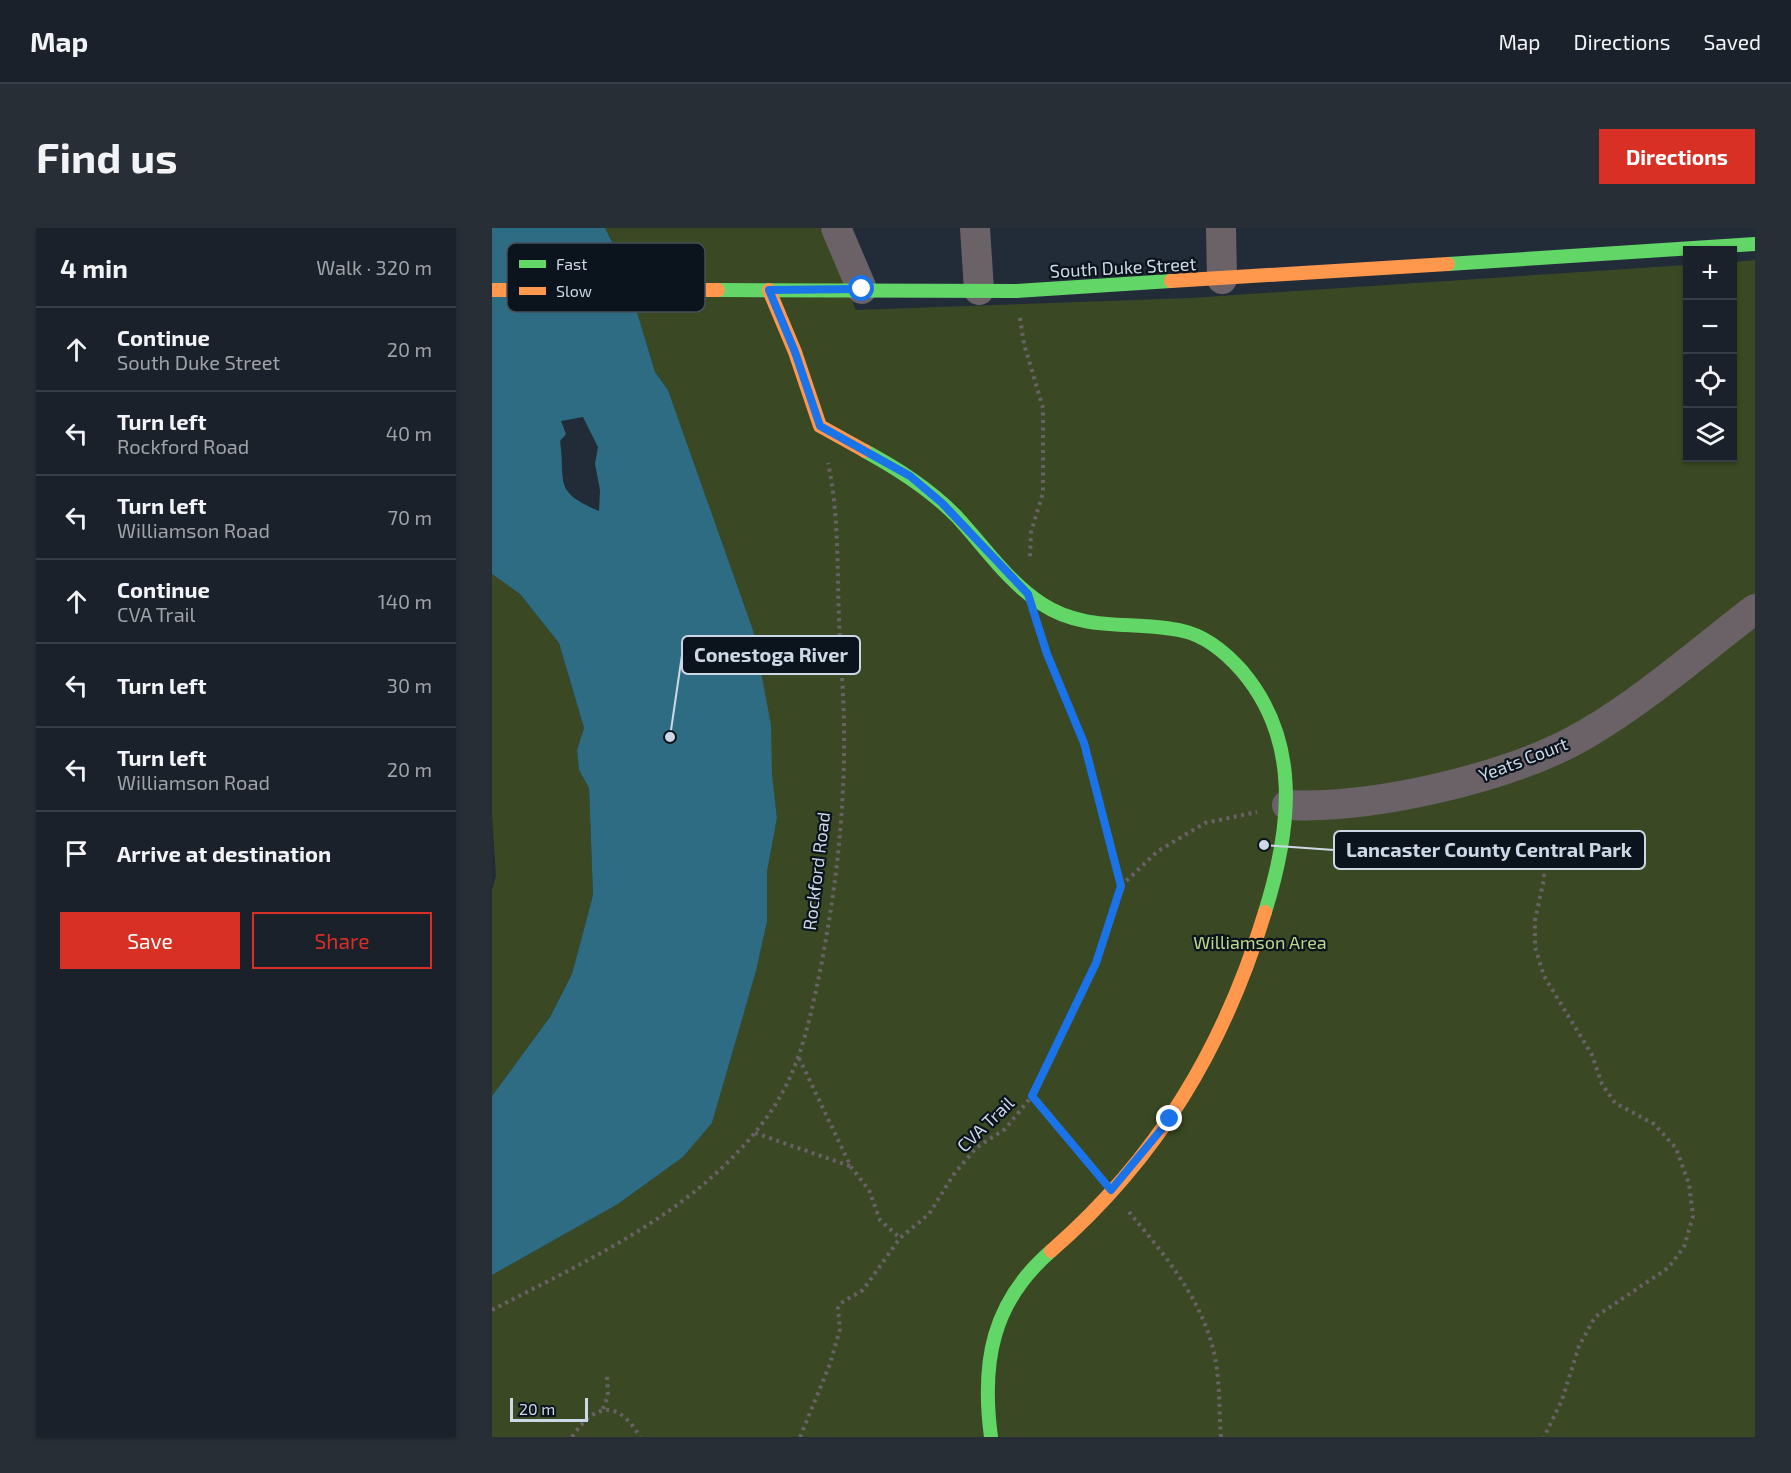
<!DOCTYPE html>
<meta charset="utf-8">
<style>
body{margin:0;font-family:"Exo 2",sans-serif;background:#272e36;color:#f1f3f6}
.controls{position:absolute;right:18px;top:18px;display:grid;overflow:hidden;border-radius:0px;box-shadow:0 2px 4px #0004}
.controls button{width:54px;height:54px;display:grid;place-items:center;padding:0;border:0;border-bottom:2px solid #383e47;background:#1a212a;color:#f1f3f6;font:30px sans-serif}
.scale{position:absolute;left:18px;bottom:15px;width:78px;box-sizing:border-box;padding-left:6px;border:3px solid #cdd8e6;border-top:0;font-size:16px;line-height:21px;white-space:nowrap;color:#cdd8e6;-webkit-text-stroke:4px #0b131d;paint-order:stroke}
.stop{position:absolute;width:18px;height:18px;margin:-14px;border:4px solid #1a73e8;border-radius:50%;background:#fff}
.stop.end{background:#1a73e8;border-color:#fff;box-shadow:0 2px 6px #0008}
.list{margin:0;padding:0;list-style:none}
h2{display:flex;justify-content:space-between;align-items:center;height:78px;margin:0;padding:0 24px;font-size:26px}
h2 small{font-size:20px;font-weight:400;color:#9fa3a8}
.list li{display:grid;grid-template-columns:39px 1fr auto;gap:18px;align-items:center;box-sizing:border-box;height:84px;padding:0 24px;border-top:2px solid #383e47}
.list b{display:block;font-size:22px;white-space:nowrap}
.list p{margin:0;font-size:20px;white-space:nowrap;color:#9fa3a8}
.list em{font-size:20px;font-style:normal;color:#9fa3a8}
.actions{display:flex;gap:12px;padding:18px 24px}
.actions a{flex:1;padding:14px 0;border:2px solid #d93025;border-radius:0px;text-align:center;font-size:21px;color:#d93025}
.actions .main{background:#d93025;color:#fff}
.icon{flex:none;width:33px;height:33px;fill:none;stroke:currentColor;stroke-width:2;stroke-linecap:round;stroke-linejoin:round}
.map{position:relative;flex:none;width:1263px;height:1209px;overflow:hidden;border-radius:0px}
header{display:flex;align-items:center;gap:36px;box-sizing:border-box;height:84px;padding:0 30px;background:#1a212a;border-bottom:2px solid #383e47}
header strong{font-size:28px}
nav{display:flex;gap:33px;margin-inline-start:auto;font-size:21px}
.intro{display:flex;align-items:center;justify-content:space-between;box-sizing:border-box;height:144px;padding:0 36px}
h1{margin:0;font-size:42px}
.button{padding:15px 27px;border-radius:0px;background:#d93025;color:#fff;font-size:21px;font-weight:700}
main{display:flex;gap:36px;padding:0 36px}
aside{flex:1;background:#1a212a;border-radius:0px;box-shadow:0 2px 4px #0004}
.map>svg:first-child{display:block}
.green{fill:#3a4923}
.water{fill:#2e6c83;fill-rule:evenodd}
.lines{fill:none;stroke-linecap:round;stroke-linejoin:round}
.path{stroke:#686268;stroke-width:4;stroke-dasharray:3 4.5;stroke-linecap:butt}
.street{stroke:#6b6267;stroke-width:30}
.fast{stroke:#63d668;stroke-width:14}
.slow{stroke:#ff974d;stroke-width:14}
.route{stroke:#1a73e8;stroke-width:8}
.labels{text-anchor:middle;dominant-baseline:central;stroke-width:4.5;stroke-linejoin:round;paint-order:stroke}
.street-label{font-size:18px;fill:#cdd8e6;stroke:#0b131d}
.park-label{font-size:18px;fill:#bcd789;stroke:#0b131d}
.key{fill:#0b131d;stroke:#454e59;stroke-width:1.5}
.key-label{font-size:16px;fill:#cdd8e6}
.leader{fill:none;stroke:#cdd8e6;stroke-width:2}
.callout-dot{fill:#cdd8e6;stroke:#0b131d;stroke-width:2}
.callout{fill:#0b131d;stroke:#cdd8e6;stroke-width:2}
.callout-label{font-size:20px;text-anchor:middle;font-weight:bold;fill:#cdd8e6}
</style>
<header>
<strong>Map</strong>
<nav><a>Map</a><a>Directions</a><a>Saved</a></nav>
</header>
<div class="intro"><h1>Find us</h1><a class="button">Directions</a></div>
<main>
<aside>
<h2>4 min<small>Walk · 320 m</small></h2>
<ul class="list">
<li><svg class="icon" aria-label="ahead" viewBox="0 0 24 24"><path d="M12 20V5M6 11l6-6 6 6"/></svg><div><b>Continue</b><p>South Duke Street</p></div><em>20 m</em></li>
<li><svg class="icon" aria-label="left" viewBox="0 0 24 24"><path d="M17 20v-9H6M10 6l-5 5 5 5"/></svg><div><b>Turn left</b><p>Rockford Road</p></div><em>40 m</em></li>
<li><svg class="icon" aria-label="left" viewBox="0 0 24 24"><path d="M17 20v-9H6M10 6l-5 5 5 5"/></svg><div><b>Turn left</b><p>Williamson Road</p></div><em>70 m</em></li>
<li><svg class="icon" aria-label="ahead" viewBox="0 0 24 24"><path d="M12 20V5M6 11l6-6 6 6"/></svg><div><b>Continue</b><p>CVA Trail</p></div><em>140 m</em></li>
<li><svg class="icon" aria-label="left" viewBox="0 0 24 24"><path d="M17 20v-9H6M10 6l-5 5 5 5"/></svg><div><b>Turn left</b></div><em>30 m</em></li>
<li><svg class="icon" aria-label="left" viewBox="0 0 24 24"><path d="M17 20v-9H6M10 6l-5 5 5 5"/></svg><div><b>Turn left</b><p>Williamson Road</p></div><em>20 m</em></li>
<li><svg class="icon" aria-label="arrive" viewBox="0 0 24 24"><path d="M6 21V4h12l-3 4 3 4H6"/></svg><div><b>Arrive at destination</b></div></li>
</ul>
<div class="actions"><a class="main">Save</a><a>Share</a></div>
</aside>
<div class="map">
<svg width="1263" height="1209" viewBox="0 0 1263 1209">
<rect width="100%" height="100%" fill="#222c38"/>
<!-- green -->
<g class="green">
<path d="M113,0H328L364,82L699,70L1195,37L1196,230H1240L1241,34L1263,32V1209H0V1047L126,976L191,929L220,895L264,743L275,694V644L285,590L261,402L176,162L163,144L130,34Z"/>
<path d="M0,346L28,366L67,415L92,500L85,522L87,542L97,560L101,667L80,746L58,789L0,868V662L4,648L0,588Z"/>
</g>
<!-- water -->
<path class="water" d="M0,0H113L130,34L163,144L176,162L261,402L279,497L280,547L285,590L275,644V694L264,743L220,895L191,929L126,976L0,1047V868L58,789L80,746L101,667L97,560L87,542L85,522L92,500L67,415L28,366L0,346ZM91,189L106,219L103,236L108,262L107,283C60,263 74,255 68,213L74,206L69,193Z"/>
<g class="lines">
<!-- path -->
<g class="path">
<path d="M528,90L532,116L551,180V265L539,304L538,330"/>
<path d="M848,605L944,628L1004,616H1026L1043,625L1052,637V651L1043,692V719L1052,748L1100,827L1110,856L1123,875L1162,896L1184,920L1197,956L1201,988L1192,1019L1176,1040L1103,1089L1087,1118L1070,1172L1052,1209"/>
<path d="M629,658L666,623L713,595L765,584"/>
<path d="M307,830L359,939L377,962L388,992L408,1010"/>
<path d="M540,868L601,942"/>
<path d="M263,905L358,938"/>
<path d="M637,984C673,1027 715,1077 724,1135C728,1159 727,1185 729,1209"/>
<path d="M0,1082C96,1032 201,985 269,897C306,850 316,801 328,743C342,672 351,601 352,528C353,482 349,436 347,391C345,339 347,285 336,235"/>
<path d="M111,1181L116,1168L115,1148"/>
<path d="M80,1209C103,1175 126,1171 148,1209"/>
<path d="M308,1209L338,1136L348,1101L346,1080L349,1075L371,1062L408,1010L437,986L462,946L484,920L513,901L540,868L604,735L629,658L592,515L551,412"/>
</g>
<!-- street -->
<g class="street">
<path d="M344,0L370,61"/>
<path d="M483,0L487,62"/>
<path d="M729,0L730,51"/>
<path d="M795,577C881,581 1019,550 1094,506C1154,471 1208,423 1263,381"/>
</g>
<!-- fast -->
<g class="fast">
<path d="M956,36L1263,16"/>
<path d="M226,62L524,63L679,53"/>
<path d="M373,223C406,241 438,261 465,289C492,318 516,354 550,376C594,405 642,392 691,403C714,408 734,425 750,443C810,514 799,601 773,684"/>
<path d="M499,1209C489,1134 500,1074 559,1023"/>
</g>
<!-- slow -->
<g class="slow">
<path d="M679,53L956,36"/>
<path d="M0,62H226"/>
<path d="M277,62L303,124L328,198L373,223"/>
<path d="M559,1023C666,930 732,819 773,684"/>
</g>
</g>
<g class="lines">
<!-- route -->
<path class="route" d="M370,61L277,62L303,124L328,198L418,248L450,275L536,366L555,426L592,515L629,658L604,735L540,868L619,962L678,891"/>
</g>
<g class="labels">
<!-- street labels -->
<g class="street-label">
<text transform="translate(631 39) rotate(-3)">South Duke Street</text>
<text transform="translate(1031 531) rotate(-21)">Yeats Court</text>
<text transform="translate(324 643) rotate(-83)">Rockford Road</text>
<text transform="translate(493 896) rotate(-44)">CVA Trail</text>
</g>
<!-- park labels -->
<g class="park-label">
<text x="768" y="714">Williamson Area</text>
</g>
</g>
<!-- legend -->
<rect x="15" y="15" width="198" height="69" rx="9" class="key"/>
<rect x="27" y="32" width="27" height="8" fill="#63d668"/>
<rect x="27" y="59" width="27" height="8" fill="#ff974d"/>
<g class="key-label">
<text x="64" y="42">Fast</text>
<text x="64" y="69">Slow</text>
</g>
<!-- callouts -->
<path class="leader" d="M178 509L190 427M772 617L842 622"/>
<g class="callout-dot">
<circle cx="178" cy="509" r="6"/>
<circle cx="772" cy="617" r="6"/>
</g>
<g class="callout">
<rect x="190" y="408" width="178" height="38" rx="6"/>
<rect x="842" y="603" width="311" height="38" rx="6"/>
</g>
<g class="callout-label">
<text x="279" y="434">Conestoga River</text>
<text x="997" y="629">Lancaster County Central Park</text>
</g>
</svg>
<div class="controls">
<button>+</button>
<button>−</button>
<button><svg class="icon" aria-label="locate" viewBox="0 0 24 24"><circle cx="12" cy="12" r="6"/><path d="M12 2v4M12 18v4M2 12h4M18 12h4"/></svg></button>
<button><svg class="icon" aria-label="layers" viewBox="0 0 24 24"><path d="M12 4l9 5-9 5-9-5zM3 14l9 5 9-5"/></svg></button>
</div>
<div class="scale">20 m</div>
<div class="stop" style="left:370px;top:61px"></div>
<div class="stop end" style="left:678px;top:891px"></div>
</div>
</main>
